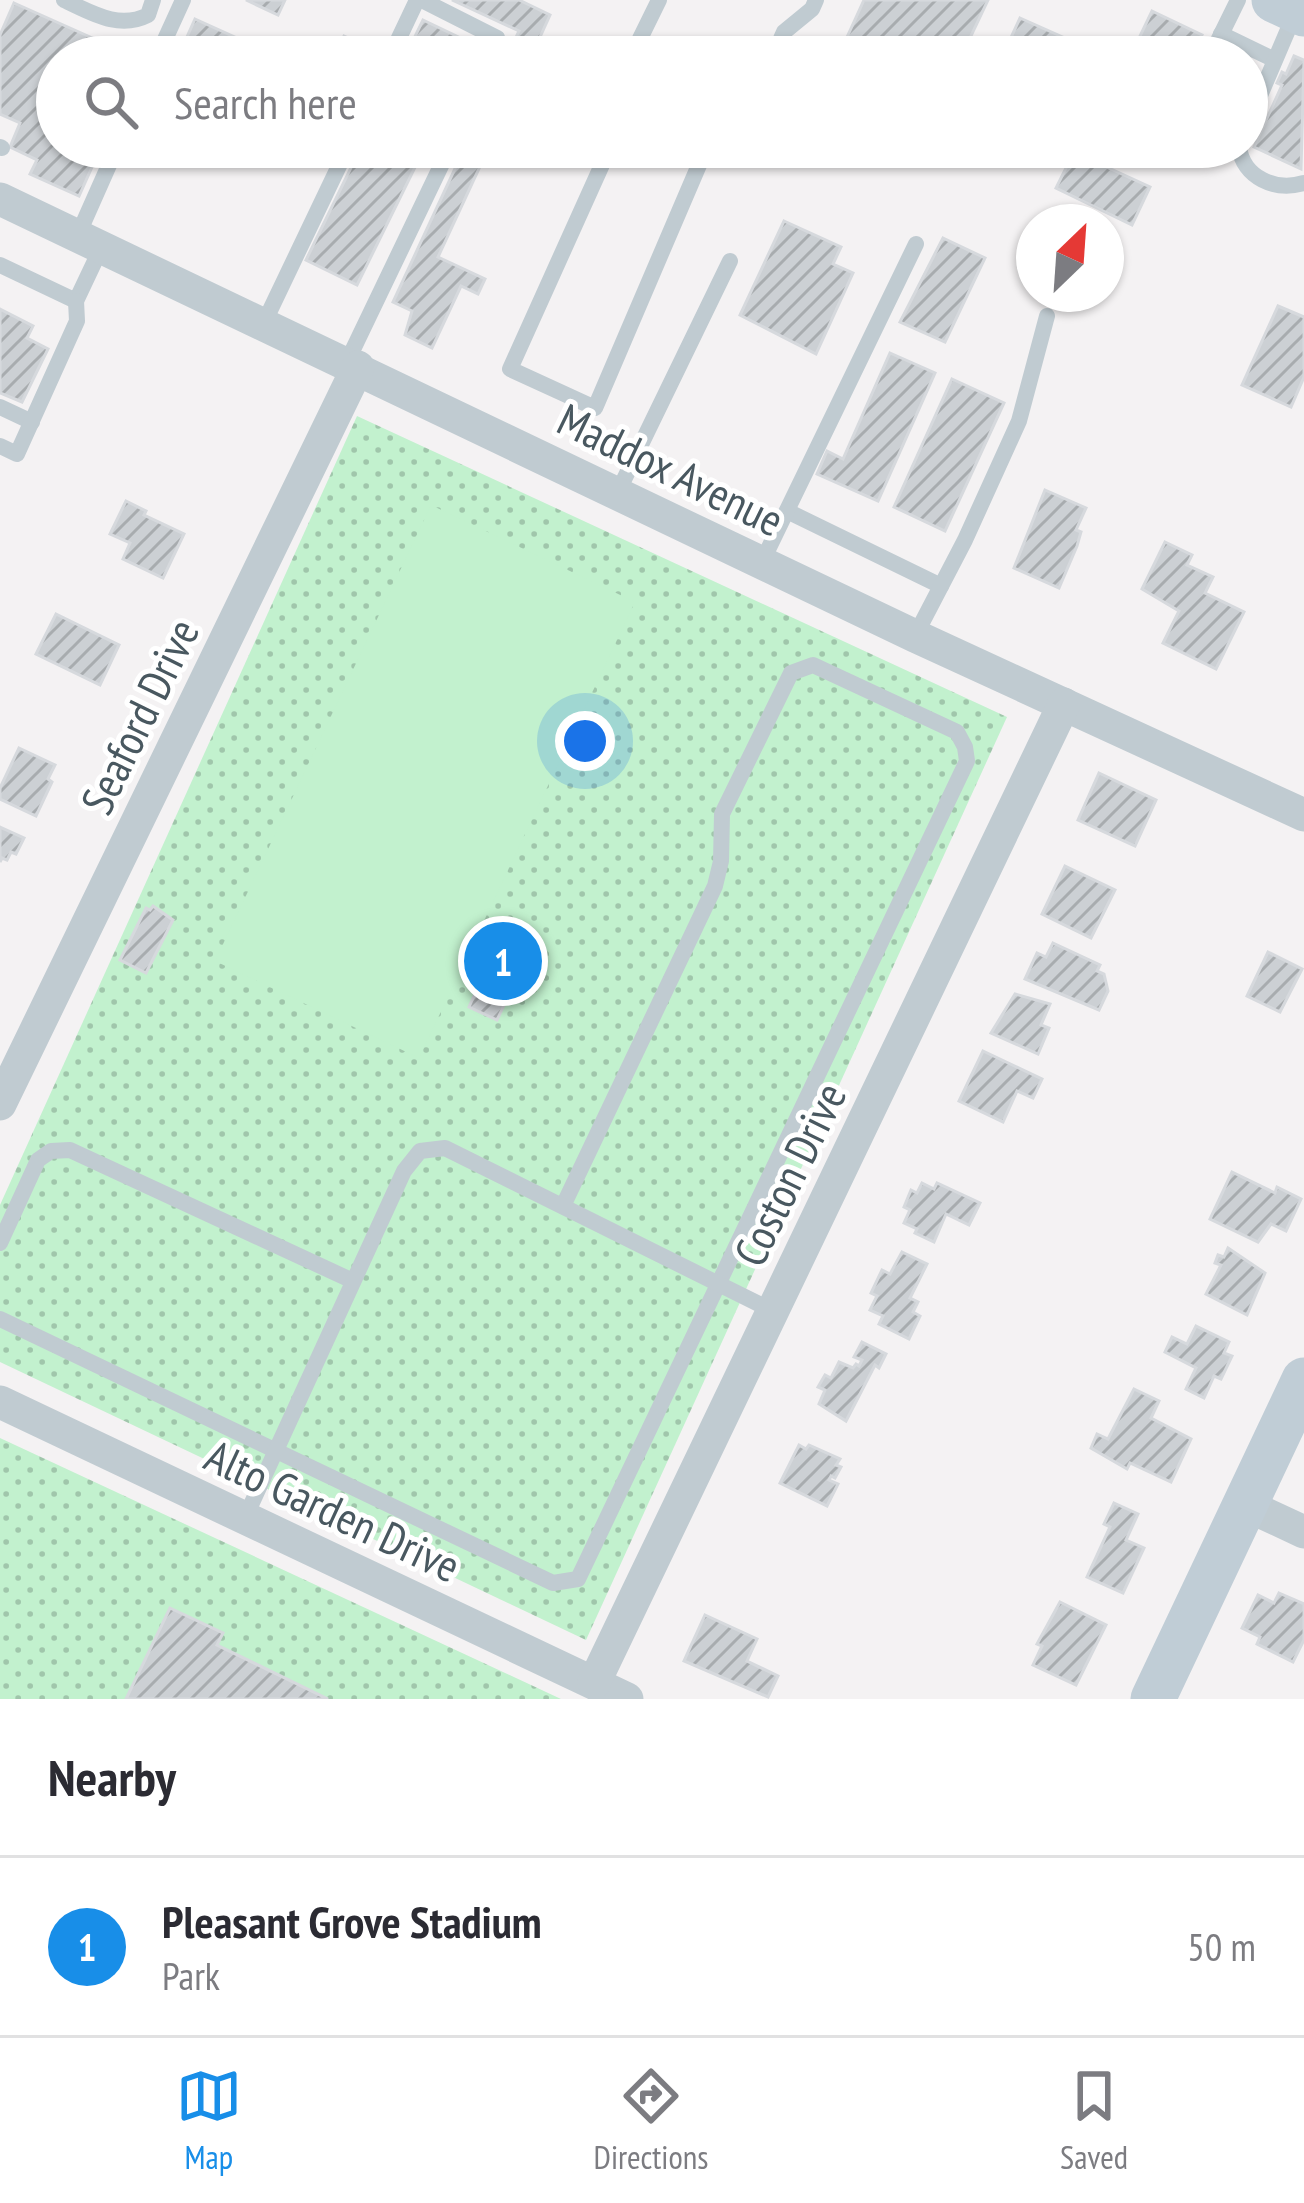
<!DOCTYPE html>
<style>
body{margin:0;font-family:"PT Sans Narrow",sans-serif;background:#f7f7f7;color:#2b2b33}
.compass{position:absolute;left:1016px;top:204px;width:108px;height:108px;border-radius:50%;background:#fff;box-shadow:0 3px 9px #0004;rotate:25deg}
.you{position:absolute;left:585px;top:741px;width:42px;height:42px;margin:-30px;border:9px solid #fff;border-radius:50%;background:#1a73e8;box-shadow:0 0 0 18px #1a73e833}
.badge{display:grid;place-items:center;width:78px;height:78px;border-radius:50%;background:#188ee8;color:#fff;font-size:39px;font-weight:700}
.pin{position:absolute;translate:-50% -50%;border:6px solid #fff;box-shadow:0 3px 12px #0006}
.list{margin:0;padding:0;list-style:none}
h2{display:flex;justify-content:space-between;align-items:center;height:156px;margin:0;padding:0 48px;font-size:51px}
h2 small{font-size:39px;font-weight:400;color:#7c7c81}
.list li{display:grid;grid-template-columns:78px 1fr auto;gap:36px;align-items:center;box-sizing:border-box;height:180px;padding:0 48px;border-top:3px solid #e1e1e2}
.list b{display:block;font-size:45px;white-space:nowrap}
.list p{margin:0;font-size:39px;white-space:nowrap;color:#7c7c81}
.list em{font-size:39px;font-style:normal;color:#7c7c81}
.icon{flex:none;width:66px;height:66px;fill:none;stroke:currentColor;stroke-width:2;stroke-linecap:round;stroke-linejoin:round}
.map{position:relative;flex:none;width:1304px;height:1699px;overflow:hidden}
.search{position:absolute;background:#fff;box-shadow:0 3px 9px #0004;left:36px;right:36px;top:36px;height:132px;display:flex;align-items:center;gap:30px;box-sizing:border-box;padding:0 42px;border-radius:66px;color:#7c7c81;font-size:45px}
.sheet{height:336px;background:#fff}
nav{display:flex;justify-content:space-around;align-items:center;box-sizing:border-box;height:168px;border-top:3px solid #e1e1e2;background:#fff;font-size:33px;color:#7c7c81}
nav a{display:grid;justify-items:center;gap:6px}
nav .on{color:#188ee8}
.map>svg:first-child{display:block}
.grass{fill:url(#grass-dots)}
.garden{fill:#c2f1ce}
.building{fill:url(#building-hatch);stroke:#d6d9dd;stroke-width:3}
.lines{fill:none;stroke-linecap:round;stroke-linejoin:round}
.lane{stroke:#c0cbd1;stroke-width:16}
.street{stroke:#c0cbd1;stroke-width:33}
.secondary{stroke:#c0cdd6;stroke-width:45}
.labels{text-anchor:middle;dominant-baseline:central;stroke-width:10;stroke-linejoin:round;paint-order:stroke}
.street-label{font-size:45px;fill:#495860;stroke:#fff}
</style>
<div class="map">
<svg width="1304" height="1699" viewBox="0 0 1304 1699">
<defs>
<pattern id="grass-dots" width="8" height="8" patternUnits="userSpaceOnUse" patternTransform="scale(3)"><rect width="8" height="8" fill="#c2f1ce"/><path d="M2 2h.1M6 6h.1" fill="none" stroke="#a0c6ab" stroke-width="1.8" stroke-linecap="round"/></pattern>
<pattern id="building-hatch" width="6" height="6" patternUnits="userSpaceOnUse" patternTransform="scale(3)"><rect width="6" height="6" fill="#ccd0d4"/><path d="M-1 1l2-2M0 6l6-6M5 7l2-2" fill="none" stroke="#a8acaf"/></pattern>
</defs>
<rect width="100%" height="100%" fill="#f4f2f3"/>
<!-- grass -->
<g class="grass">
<path d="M357,416L1007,717L586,1640L0,1362V1205Z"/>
<path d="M0,1438L561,1699H0Z"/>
</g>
<!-- garden -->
<path class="garden" d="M431,505L635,602L419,1058L215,961Z"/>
<!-- building -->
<g class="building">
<path d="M246,0H285L278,15Z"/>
<path d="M452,0H519L550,15L531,57H507L519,31Z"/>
<path d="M864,0H988L961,57H838Z"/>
<path d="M14,3L135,57H57V147H101L79,196L30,174L37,160L10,147L20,123L0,114V35Z"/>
<path d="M1152,11L1202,35L1191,57H1130Z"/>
<path d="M1020,18L1085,47L1081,57H1002Z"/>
<path d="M195,19L270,53L268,57H178Z"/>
<path d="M423,20L475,45L469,57H405Z"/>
<path d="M344,36L378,51L375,57H334Z"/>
<path d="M1294,56L1304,60L1301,169L1254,147L1282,85L1277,83L1282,72L1286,74Z"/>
<path d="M139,147H186L178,165Z"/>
<path d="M361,147H425L357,285L306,260Z"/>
<path d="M465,147H489L438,257L485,279L478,294L461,286L432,348L405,335L412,311L393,302Z"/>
<path d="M1074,152L1150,187L1132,225L1056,188Z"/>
<path d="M784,221L841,247L833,264L853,273L816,354L740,315Z"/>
<path d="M943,238L985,258L945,342L900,322Z"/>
<path d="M1278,306L1304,317V377L1291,407L1242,385Z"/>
<path d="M0,309L33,326L27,338L48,349L22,402L0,393Z"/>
<path d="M890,353L935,373L878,501L817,474L827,451L843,459Z"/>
<path d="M952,379L1004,403L945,531L894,507Z"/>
<path d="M1045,490L1086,508L1076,530L1081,532L1077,546L1059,588L1014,568Z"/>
<path d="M126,501L146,511L144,515L184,534L163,578L123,559L130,543L110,534Z"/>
<path d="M1165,542L1192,555L1187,565L1213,577L1205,593L1244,612L1216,669L1163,643L1179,611L1142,589Z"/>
<path d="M56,614L119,645L100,685L36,654Z"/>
<path d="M19,748L55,765L48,779L52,782L36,816L0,799V788Z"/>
<path d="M1099,773L1156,800L1135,846L1078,820Z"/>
<path d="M0,827L24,838L16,854L11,852L7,860L2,858L0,862Z"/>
<path d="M1065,866L1115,890L1091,938L1042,914Z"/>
<path d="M153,906L173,920L146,973L120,960L146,908L150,910Z"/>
<path d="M499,941L528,954L497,1020L469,1007Z"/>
<path d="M1053,943L1100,965L1097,971L1104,974L1108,991L1099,1010L1025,979L1037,953L1046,957Z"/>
<path d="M1268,952L1302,969L1280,1012L1247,996Z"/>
<path d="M1015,994L1050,1004L1041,1025L1049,1028L1038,1054L991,1033Z"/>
<path d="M983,1051L1042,1079L1033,1098L1017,1091L1003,1122L959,1101Z"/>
<path d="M1232,1172L1275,1193L1277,1187L1301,1199L1286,1231L1271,1224L1258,1242L1210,1219Z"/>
<path d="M922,1183L934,1189L937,1183L980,1203L969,1225L946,1214L934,1242L915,1233L917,1229L904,1223L910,1210L904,1207L911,1190L917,1193Z"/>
<path d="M1228,1248L1265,1273L1247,1315L1206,1294L1221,1265L1215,1263L1218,1255L1224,1257Z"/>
<path d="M902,1252L927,1264L910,1298L918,1302L913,1312L920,1316L909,1339L879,1324L883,1316L870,1310L877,1296L871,1293L882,1270L890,1274Z"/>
<path d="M1196,1326L1229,1342L1224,1353L1232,1356L1221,1379L1214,1376L1204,1398L1186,1389L1196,1368L1165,1352L1172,1337L1187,1344Z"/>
<path d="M862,1342L886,1354L879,1368L875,1365L846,1421L819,1404L825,1390L818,1387L825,1375L831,1378L839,1362L853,1368L856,1364L859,1366L862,1360L854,1357Z"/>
<path d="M1134,1389L1159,1401L1151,1418L1191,1439L1171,1482L1130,1463L1127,1469L1091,1448L1097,1434L1108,1439Z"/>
<path d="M799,1445L806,1449L809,1445L840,1459L836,1465L841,1467L835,1478L831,1476L829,1480L838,1484L827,1506L780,1483Z"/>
<path d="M1114,1503L1138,1514L1126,1540L1144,1548L1123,1593L1087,1577L1110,1527L1104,1524Z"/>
<path d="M1279,1593L1304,1604V1640L1293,1662L1257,1644L1260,1637L1242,1628L1258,1595L1274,1603Z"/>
<path d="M1060,1602L1106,1625L1076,1685L1033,1665L1042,1646L1037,1644Z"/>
<path d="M170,1608L223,1633L217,1645L328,1699H126Z"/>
<path d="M705,1615L757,1639L747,1661L778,1676L768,1697L684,1661Z"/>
</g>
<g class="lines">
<!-- lane -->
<g class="lane">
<path d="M64,0C92,13 119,30 148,15L153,0"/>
<path d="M422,0L497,38L494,57"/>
<path d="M1221,34L1273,59"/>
<path d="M157,57L183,0"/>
<path d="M390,57L417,0"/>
<path d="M631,57L659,0"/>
<path d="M773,57L784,32L812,9L816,0"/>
<path d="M1210,57L1238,0"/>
<path d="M1247,126L1296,11"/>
<path d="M0,147L2,148"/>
<path d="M610,147L510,369L595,408L705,151L721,147"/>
<path d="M1239,147C1243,177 1275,192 1304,183"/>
<path d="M1158,159L1164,147"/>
<path d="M78,235L117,147"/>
<path d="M0,265L76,301L102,246"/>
<path d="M264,323L348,147"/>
<path d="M347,362L450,147"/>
<path d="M0,407L32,422"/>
<path d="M0,446L17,454L77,321L76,301"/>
<path d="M617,494L730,261"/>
<path d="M787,511L941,586"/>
<path d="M761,564L916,244"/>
<path d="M915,636L965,540L1019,421L1047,316"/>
<path d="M0,1243L38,1160L51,1151L70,1150L353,1281"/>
<path d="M0,1319L553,1583L578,1579L967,761L965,747L957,732L813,665L791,673L722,814L721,861L715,886L563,1206"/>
<path d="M245,1518L404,1171L420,1151L445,1148L773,1311"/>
</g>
<!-- street -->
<g class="street">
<path d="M0,199L915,636L1304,815"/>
<path d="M0,1104L358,367"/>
<path d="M0,1402L627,1699"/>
<path d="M1246,1505L1304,1532"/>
<path d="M594,1683L1064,704"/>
</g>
<!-- secondary -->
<g class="secondary">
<path d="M1274,0L1304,14"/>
<path d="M1153,1699L1304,1380"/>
</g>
</g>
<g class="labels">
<!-- street labels -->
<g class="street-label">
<text transform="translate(671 469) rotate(26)">Maddox Avenue</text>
<text transform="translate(139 716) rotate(-64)">Seaford Drive</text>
<text transform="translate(789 1174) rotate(-64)">Coston Drive</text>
<text transform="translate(333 1510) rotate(25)">Alto Garden Drive</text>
</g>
</g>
</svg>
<svg class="compass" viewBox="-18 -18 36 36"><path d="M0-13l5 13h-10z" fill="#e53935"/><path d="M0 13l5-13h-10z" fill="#7c7c81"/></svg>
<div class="you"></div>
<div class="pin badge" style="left:503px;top:961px">1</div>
<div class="search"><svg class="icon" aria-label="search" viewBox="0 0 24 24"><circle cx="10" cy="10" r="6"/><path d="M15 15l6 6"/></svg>Search here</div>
</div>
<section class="sheet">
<h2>Nearby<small></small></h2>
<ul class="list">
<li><span class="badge">1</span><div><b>Pleasant Grove Stadium</b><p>Park</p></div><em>50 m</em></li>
</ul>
</section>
<nav>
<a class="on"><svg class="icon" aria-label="map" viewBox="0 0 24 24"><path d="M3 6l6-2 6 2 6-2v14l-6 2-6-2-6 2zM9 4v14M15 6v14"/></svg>Map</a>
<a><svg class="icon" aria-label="directions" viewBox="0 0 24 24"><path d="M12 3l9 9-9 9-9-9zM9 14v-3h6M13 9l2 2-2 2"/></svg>Directions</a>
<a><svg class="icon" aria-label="saved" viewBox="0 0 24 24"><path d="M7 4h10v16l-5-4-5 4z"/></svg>Saved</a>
</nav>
